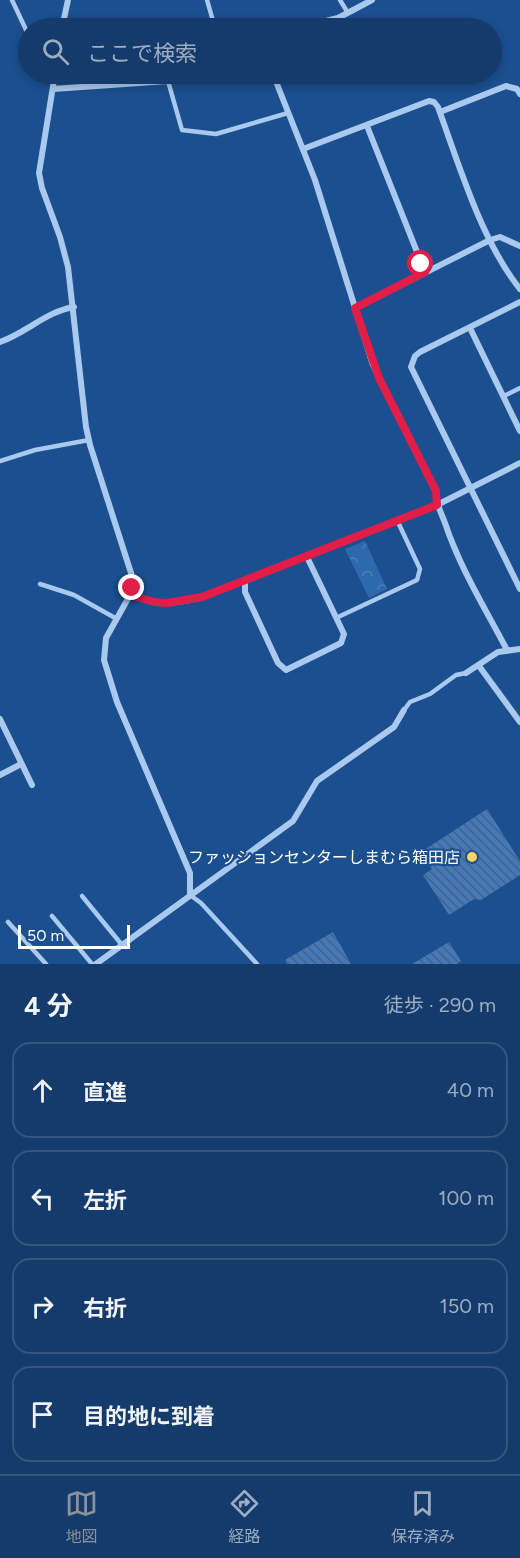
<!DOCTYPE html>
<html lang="ja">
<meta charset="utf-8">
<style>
body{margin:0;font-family:Figtree,"Noto Sans JP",sans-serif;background:#1d4271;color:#f1f3f6}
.scale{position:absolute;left:18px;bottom:15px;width:112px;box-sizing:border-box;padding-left:6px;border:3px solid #fff;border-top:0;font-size:16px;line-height:21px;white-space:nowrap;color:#fff;-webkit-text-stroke:4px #1b4f8f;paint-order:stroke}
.stop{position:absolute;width:18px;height:18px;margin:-14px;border:4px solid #e11d48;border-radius:50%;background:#fff}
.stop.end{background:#e11d48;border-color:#fff;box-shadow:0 2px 6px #0008}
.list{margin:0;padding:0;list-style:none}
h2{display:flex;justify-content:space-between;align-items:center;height:78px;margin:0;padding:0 24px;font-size:26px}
h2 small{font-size:20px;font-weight:400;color:#9dadc1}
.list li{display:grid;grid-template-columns:39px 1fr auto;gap:18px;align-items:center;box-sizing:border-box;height:96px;margin:0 12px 12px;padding:0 12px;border:2px solid #33557e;border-radius:18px}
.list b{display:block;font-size:22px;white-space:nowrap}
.list em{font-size:20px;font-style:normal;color:#9dadc1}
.icon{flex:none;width:33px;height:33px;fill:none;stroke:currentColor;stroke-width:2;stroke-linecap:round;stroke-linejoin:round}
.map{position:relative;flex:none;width:520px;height:964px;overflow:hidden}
.search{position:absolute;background:#143b6b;box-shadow:0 3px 9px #0003;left:18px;right:18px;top:18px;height:66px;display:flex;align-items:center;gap:15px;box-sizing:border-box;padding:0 21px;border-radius:33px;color:#9dadc1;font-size:22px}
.sheet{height:510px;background:#143b6b}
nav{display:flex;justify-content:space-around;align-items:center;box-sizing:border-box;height:84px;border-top:2px solid #33557e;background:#143b6b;font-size:16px;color:#9dadc1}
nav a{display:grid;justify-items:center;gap:3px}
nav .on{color:#8c9099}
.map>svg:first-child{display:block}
.park{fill:url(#park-crowns)}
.building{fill:url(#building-back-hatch)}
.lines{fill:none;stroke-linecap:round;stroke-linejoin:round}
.lane{stroke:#a9c9ee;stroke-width:4.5}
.street{stroke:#a9c9ee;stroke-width:6}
.route{stroke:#e11d48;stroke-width:8}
.poi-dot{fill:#ffd166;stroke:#1b4f8f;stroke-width:2}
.labels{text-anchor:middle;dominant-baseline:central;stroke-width:4.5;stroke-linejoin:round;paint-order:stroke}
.poi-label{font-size:16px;fill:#fff;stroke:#1b4f8f;text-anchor:end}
</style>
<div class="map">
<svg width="520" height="964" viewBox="0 0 520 964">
<defs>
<pattern id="park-crowns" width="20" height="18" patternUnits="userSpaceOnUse" patternTransform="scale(1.5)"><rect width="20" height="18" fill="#2e69ad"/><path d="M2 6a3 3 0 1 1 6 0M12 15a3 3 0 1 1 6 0" fill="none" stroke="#4d80b9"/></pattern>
<pattern id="building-back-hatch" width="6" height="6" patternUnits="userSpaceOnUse" patternTransform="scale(1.5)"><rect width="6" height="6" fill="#4478b7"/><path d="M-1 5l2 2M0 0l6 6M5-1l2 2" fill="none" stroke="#486282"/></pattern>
</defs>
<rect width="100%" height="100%" fill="#1b4f8f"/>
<!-- park -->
<g class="park">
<path d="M138,18L143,28H115Z"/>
<path d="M61,74H122L124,79L60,81Z"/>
<path d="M365,541L387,589L369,598L345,549Z"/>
</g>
<!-- building -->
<g class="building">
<path d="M487,809L520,861V875L481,900L474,899L449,915L423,875L432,869L421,852Z"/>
<path d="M333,932L351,964H287L285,960Z"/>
<path d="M449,942L461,961L457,964H412Z"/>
</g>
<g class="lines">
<!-- lane -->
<g class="lane">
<path d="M12,0L28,34"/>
<path d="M207,0L215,28"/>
<path d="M340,0L348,13"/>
<path d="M168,81L182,130L216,134L288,113"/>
<path d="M504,396L520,388"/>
<path d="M0,461L35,450L89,440"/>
<path d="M40,584L74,595L117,619"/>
<path d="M336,618L417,580L420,569L397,520"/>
<path d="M404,710L410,702L430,694L456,675L466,673"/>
<path d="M190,895L201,903L257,964"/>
<path d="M82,896L122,945"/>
<path d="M52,916L92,964"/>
<path d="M8,922L46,964"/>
</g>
<!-- street -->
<g class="street">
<path d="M62,28L68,0"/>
<path d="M298,28L338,18L372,0"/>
<path d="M55,74L39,173L42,188L60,237L68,267L86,427L90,445L132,576L130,595L106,638L104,660L117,702L190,873V894"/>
<path d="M273,74L315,180L373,365L436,491C437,506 440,510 445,523C460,568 485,608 507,650"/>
<path d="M53,89L168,81L191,74"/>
<path d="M440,112L506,86L517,89L520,94"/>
<path d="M367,126L425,272"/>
<path d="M303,149L429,101L434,102L438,107C459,165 482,242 520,289"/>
<path d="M520,302L420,352L415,356L411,367L520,589"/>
<path d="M355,308L490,240L500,237L520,246"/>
<path d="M470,328L520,431"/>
<path d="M0,342C26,333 47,311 74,307"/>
<path d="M245,581V592L278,663L286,670L341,643L344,634L307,557"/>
<path d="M130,595C155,605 177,604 202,597L437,505L520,463"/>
<path d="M479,666L520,722"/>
<path d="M466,673L498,652L520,649"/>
<path d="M0,719L32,785"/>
<path d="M0,775L21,764"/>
<path d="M96,964L293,821L317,781L394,727L404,710"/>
</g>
</g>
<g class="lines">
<!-- route -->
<path class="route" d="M132,588L130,595L154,602L167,603L202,597L437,505L436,491L379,378L355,308L425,272L421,264"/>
</g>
<!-- markers -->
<circle class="poi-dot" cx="472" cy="857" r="6"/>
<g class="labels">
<!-- poi labels -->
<g class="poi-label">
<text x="460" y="857">ファッションセンターしまむら箱田店</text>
</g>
</g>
</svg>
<div class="scale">50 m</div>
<div class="stop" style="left:421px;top:264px"></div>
<div class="stop end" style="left:132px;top:588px"></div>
<div class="search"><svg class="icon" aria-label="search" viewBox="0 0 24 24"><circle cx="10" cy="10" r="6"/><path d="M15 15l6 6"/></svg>ここで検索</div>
</div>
<section class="sheet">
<h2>4 分<small>徒歩 · 290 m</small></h2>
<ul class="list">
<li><svg class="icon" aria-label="ahead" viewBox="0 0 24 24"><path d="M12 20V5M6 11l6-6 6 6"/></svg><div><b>直進</b></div><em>40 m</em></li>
<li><svg class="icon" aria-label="left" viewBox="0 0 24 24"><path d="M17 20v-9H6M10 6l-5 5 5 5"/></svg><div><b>左折</b></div><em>100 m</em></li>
<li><svg class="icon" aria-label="right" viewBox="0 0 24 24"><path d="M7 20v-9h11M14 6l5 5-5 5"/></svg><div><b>右折</b></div><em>150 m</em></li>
<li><svg class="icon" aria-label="arrive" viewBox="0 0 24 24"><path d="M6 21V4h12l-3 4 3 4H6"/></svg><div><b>目的地に到着</b></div></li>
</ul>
</section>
<nav>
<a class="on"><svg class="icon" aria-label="map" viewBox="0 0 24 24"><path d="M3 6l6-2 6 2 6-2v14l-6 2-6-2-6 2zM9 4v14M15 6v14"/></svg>地図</a>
<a><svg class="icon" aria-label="directions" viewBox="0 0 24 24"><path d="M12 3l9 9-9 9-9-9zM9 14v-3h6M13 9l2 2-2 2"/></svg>経路</a>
<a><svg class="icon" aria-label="saved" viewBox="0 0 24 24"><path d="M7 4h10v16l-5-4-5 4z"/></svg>保存済み</a>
</nav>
